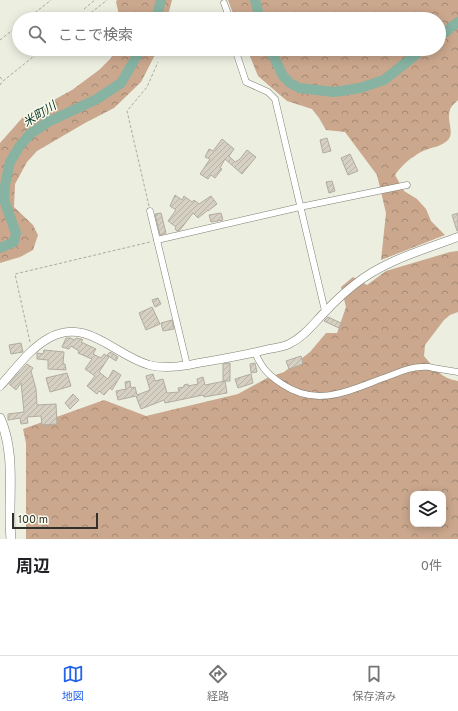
<!DOCTYPE html>
<html lang="ja">
<meta charset="utf-8">
<style>
body{margin:0;font-family:Overpass,"Noto Sans JP",sans-serif;background:#f2f2f2;color:#202124}
.controls{position:absolute;right:12px;bottom:12px;display:grid;overflow:hidden;border-radius:8px;box-shadow:0 2px 10px #0003}
.controls button{width:36px;height:36px;display:grid;place-items:center;padding:0;border:0;border-bottom:1px solid #e0e0e0;background:#fff;color:#202124;font:20px sans-serif}
.scale{position:absolute;left:12px;bottom:10px;width:86px;box-sizing:border-box;padding-left:4px;border:2px solid #30312b;border-top:0;font-size:11px;line-height:14px;white-space:nowrap;color:#30312b;-webkit-text-stroke:3px #f9fbed;paint-order:stroke}
.list{margin:0;padding:0;list-style:none}
h2{display:flex;justify-content:space-between;align-items:center;height:52px;margin:0;padding:0 16px;font-size:17px}
h2 small{font-size:13px;font-weight:400;color:#757577}
.icon{flex:none;width:22px;height:22px;fill:none;stroke:currentColor;stroke-width:2;stroke-linecap:round;stroke-linejoin:round}
.map{position:relative;flex:none;width:458px;height:539px;overflow:hidden}
.search{position:absolute;background:#fff;box-shadow:0 2px 10px #0003;left:12px;right:12px;top:12px;height:44px;display:flex;align-items:center;gap:10px;box-sizing:border-box;padding:0 14px;border-radius:22px;color:#757577;font-size:15px}
.sheet{height:116px;background:#fff}
nav{display:flex;justify-content:space-around;align-items:center;box-sizing:border-box;height:56px;border-top:1px solid #e0e0e0;background:#fff;font-size:11px;color:#757577}
nav a{display:grid;justify-items:center;gap:2px}
nav .on{color:#2563eb}
.map>svg:first-child{display:block}
.forest{fill:url(#forest-crowns);fill-rule:evenodd}
.lines{fill:none;stroke-linecap:round;stroke-linejoin:round}
.river{stroke:#86b3a2;stroke-width:10}
.building{fill:url(#building-hatch);stroke:#b2aca0}
.minor-casing{stroke:#7d7f72;stroke-width:7}
.tertiary-casing{stroke:#7d7f72;stroke-width:9}
.secondary-casing{stroke:#7d7f72;stroke-width:10}
.path{stroke:#a9ab9f;stroke-width:1;stroke-dasharray:3 2;stroke-linecap:butt}
.minor{stroke:#fff;stroke-width:6}
.tertiary{stroke:#fff;stroke-width:8}
.secondary{stroke:#fff;stroke-width:9}
.labels{text-anchor:middle;dominant-baseline:central;stroke-width:3;stroke-linejoin:round;paint-order:stroke}
.water-label{font-size:12px;font-style:italic;fill:#083226;stroke:#f9fbed}
</style>
<div class="map">
<svg width="458" height="539" viewBox="0 0 458 539">
<defs>
<pattern id="forest-crowns" width="20" height="18" patternUnits="userSpaceOnUse"><rect width="20" height="18" fill="#caa78d"/><path d="M2 6a3 3 0 1 1 6 0M12 15a3 3 0 1 1 6 0" fill="none" stroke="#a48973"/></pattern>
<pattern id="building-hatch" width="6" height="6" patternUnits="userSpaceOnUse"><rect width="6" height="6" fill="#d6d0c3"/><path d="M-1 1l2-2M0 6l6-6M5 7l2-2" fill="none" stroke="#b8b3a8"/></pattern>
</defs>
<rect width="100%" height="100%" fill="#eceee0"/>
<!-- forest -->
<g class="forest">
<path d="M117,0H172L167,19H120L116,2Z"/>
<path d="M228,0H458V100C455,103 451,106 450,110C446,121 455,132 448,140C441,147 432,147 423,151C411,157 402,165 395,175L404,191L417,199L426,209L431,221L445,235L381,260L386,213L377,175L345,132L326,130L319,118L312,109L287,101L258,76L247,49H439V19H235Z"/>
<path d="M117,49H158L141,82L114,108L85,123L37,151L27,162L15,184L14,207L33,225L38,235L33,250L20,257L0,263V143L23,117L72,90L99,70L110,59Z"/>
<path d="M458,251V312L450,315L444,320L425,345L424,356C434,368 442,379 458,381V539H26V443L23,429L104,400L146,416L238,394L267,378L284,372L310,352L326,333H337L346,307L341,287L353,277L367,285L386,271L450,252ZM413,494H443V524H413Z"/>
</g>
<g class="lines">
<!-- river -->
<g class="river">
<path d="M255,0L260,19"/>
<path d="M156,19L161,0"/>
<path d="M439,37L458,22"/>
<path d="M270,49L283,76L290,83L299,88L334,92L360,88L384,80L423,49"/>
<path d="M0,248L14,242L16,233L4,200L5,185L10,162L19,147L30,134L48,122L97,99L121,83L141,49"/>
</g>
</g>
<!-- building -->
<g class="building">
<path d="M327,138L331,151L323,153L320,140Z"/>
<path d="M222,139L234,149L229,156L235,162L240,159L247,150L256,157L242,174L225,159L220,168L222,169L215,178L211,175L208,179L200,174L210,159L205,157L209,149L213,151Z"/>
<path d="M350,154L358,171L348,175L341,158Z"/>
<path d="M332,181L335,191L329,193L326,182Z"/>
<path d="M175,195L182,200L184,196L192,202L194,200L199,204L211,196L217,204L208,211V210L198,218L193,213L180,230L177,231L175,229L176,227L168,221L176,210L170,206Z"/>
<path d="M161,213L166,233L160,235L155,214Z"/>
<path d="M221,213L223,220L211,222L209,215Z"/>
<path d="M458,213V231H457L452,215Z"/>
<path d="M158,298L161,304L155,307L152,300Z"/>
<path d="M152,307L160,324L146,330L139,313Z"/>
<path d="M328,317L341,323L339,328L324,321Z"/>
<path d="M172,320L174,329L163,331L161,323Z"/>
<path d="M66,338H70L75,340L76,338L81,339L83,340L81,342L96,349L93,354L101,358L104,354L109,357L99,372L108,379L113,370L121,375L112,390L110,388L104,395L99,391L97,394L87,386L95,376L85,369L92,359L78,353L79,351L71,346L69,349L62,347Z"/>
<path d="M21,343L23,352L11,354L9,345Z"/>
<path d="M44,350L64,352L63,364H65L66,370L48,369V360L37,359V353L43,354Z"/>
<path d="M110,352L118,357L116,361L107,355Z"/>
<path d="M301,356L303,364L289,369L286,361Z"/>
<path d="M230,363V381H223V364Z"/>
<path d="M255,363L257,372L251,373L250,364Z"/>
<path d="M27,364L33,368L31,371L36,389L37,405L56,404L57,424L42,425L41,416L27,417L28,423L21,424L20,418L8,420V414L24,412L21,383L16,390L9,384Z"/>
<path d="M67,373L71,386L50,392L46,378Z"/>
<path d="M153,374L155,381L163,379L167,393L179,392L178,388L184,387V385L188,384V386L198,384L197,379L203,377L205,385L225,381L227,393L204,397L203,395L165,403L164,400L141,409L136,396L118,400L116,391L126,389L125,382L130,381L131,388L135,387L137,395L150,390L146,376Z"/>
<path d="M251,374L253,383L238,388L235,379Z"/>
<path d="M73,394L79,400L70,409L65,403Z"/>
</g>
<g class="lines">
<!-- minor casing -->
<g class="minor-casing">
<g id="minor">
<path d="M224,3L230,19"/>
<path d="M235,49L246,82L268,92L275,99L325,311"/>
<path d="M150,211L187,365"/>
<path d="M157,240L300,207L407,185"/>
<path d="M255,353C263,369 267,374 282,384C319,409 352,389 389,376C399,372 410,367 421,367C425,367 429,366 433,368L458,372"/>
</g>
</g>
<!-- tertiary casing -->
<g class="tertiary-casing">
<path id="tertiary" d="M0,386C15,370 29,349 49,338C87,317 114,355 149,365C161,368 177,367 188,365C215,360 242,356 269,349C275,348 283,347 289,344C304,337 314,323 325,312C334,302 344,293 354,285C383,261 423,250 458,237"/>
</g>
<!-- secondary casing -->
<g class="secondary-casing">
<path id="secondary" d="M0,418C17,456 7,499 11,539"/>
</g>
<!-- path -->
<g class="path">
<path d="M84,9L95,0"/>
<path d="M27,19L51,0"/>
<path d="M83,19L107,0"/>
<path d="M0,40L19,25"/>
<path d="M0,77L3,81"/>
<path d="M0,85L3,81L43,49"/>
<path d="M149,206L127,111L147,87L158,62"/>
<path d="M30,342L15,274L150,242"/>
</g>
<!-- minor -->
<use href="#minor" class="minor"/>
<!-- tertiary -->
<use href="#tertiary" class="tertiary"/>
<!-- secondary -->
<use href="#secondary" class="secondary"/>
</g>
<g class="labels">
<!-- water labels -->
<g class="water-label">
<text transform="translate(40 115) rotate(-32)">米町川</text>
</g>
</g>
</svg>
<div class="controls">
<button><svg class="icon" aria-label="layers" viewBox="0 0 24 24"><path d="M12 4l9 5-9 5-9-5zM3 14l9 5 9-5"/></svg></button>
</div>
<div class="scale">100 m</div>
<div class="search"><svg class="icon" aria-label="search" viewBox="0 0 24 24"><circle cx="10" cy="10" r="6"/><path d="M15 15l6 6"/></svg>ここで検索</div>
</div>
<section class="sheet">
<h2>周辺<small>0件</small></h2>
<ul class="list">
</ul>
</section>
<nav>
<a class="on"><svg class="icon" aria-label="map" viewBox="0 0 24 24"><path d="M3 6l6-2 6 2 6-2v14l-6 2-6-2-6 2zM9 4v14M15 6v14"/></svg>地図</a>
<a><svg class="icon" aria-label="directions" viewBox="0 0 24 24"><path d="M12 3l9 9-9 9-9-9zM9 14v-3h6M13 9l2 2-2 2"/></svg>経路</a>
<a><svg class="icon" aria-label="saved" viewBox="0 0 24 24"><path d="M7 4h10v16l-5-4-5 4z"/></svg>保存済み</a>
</nav>
